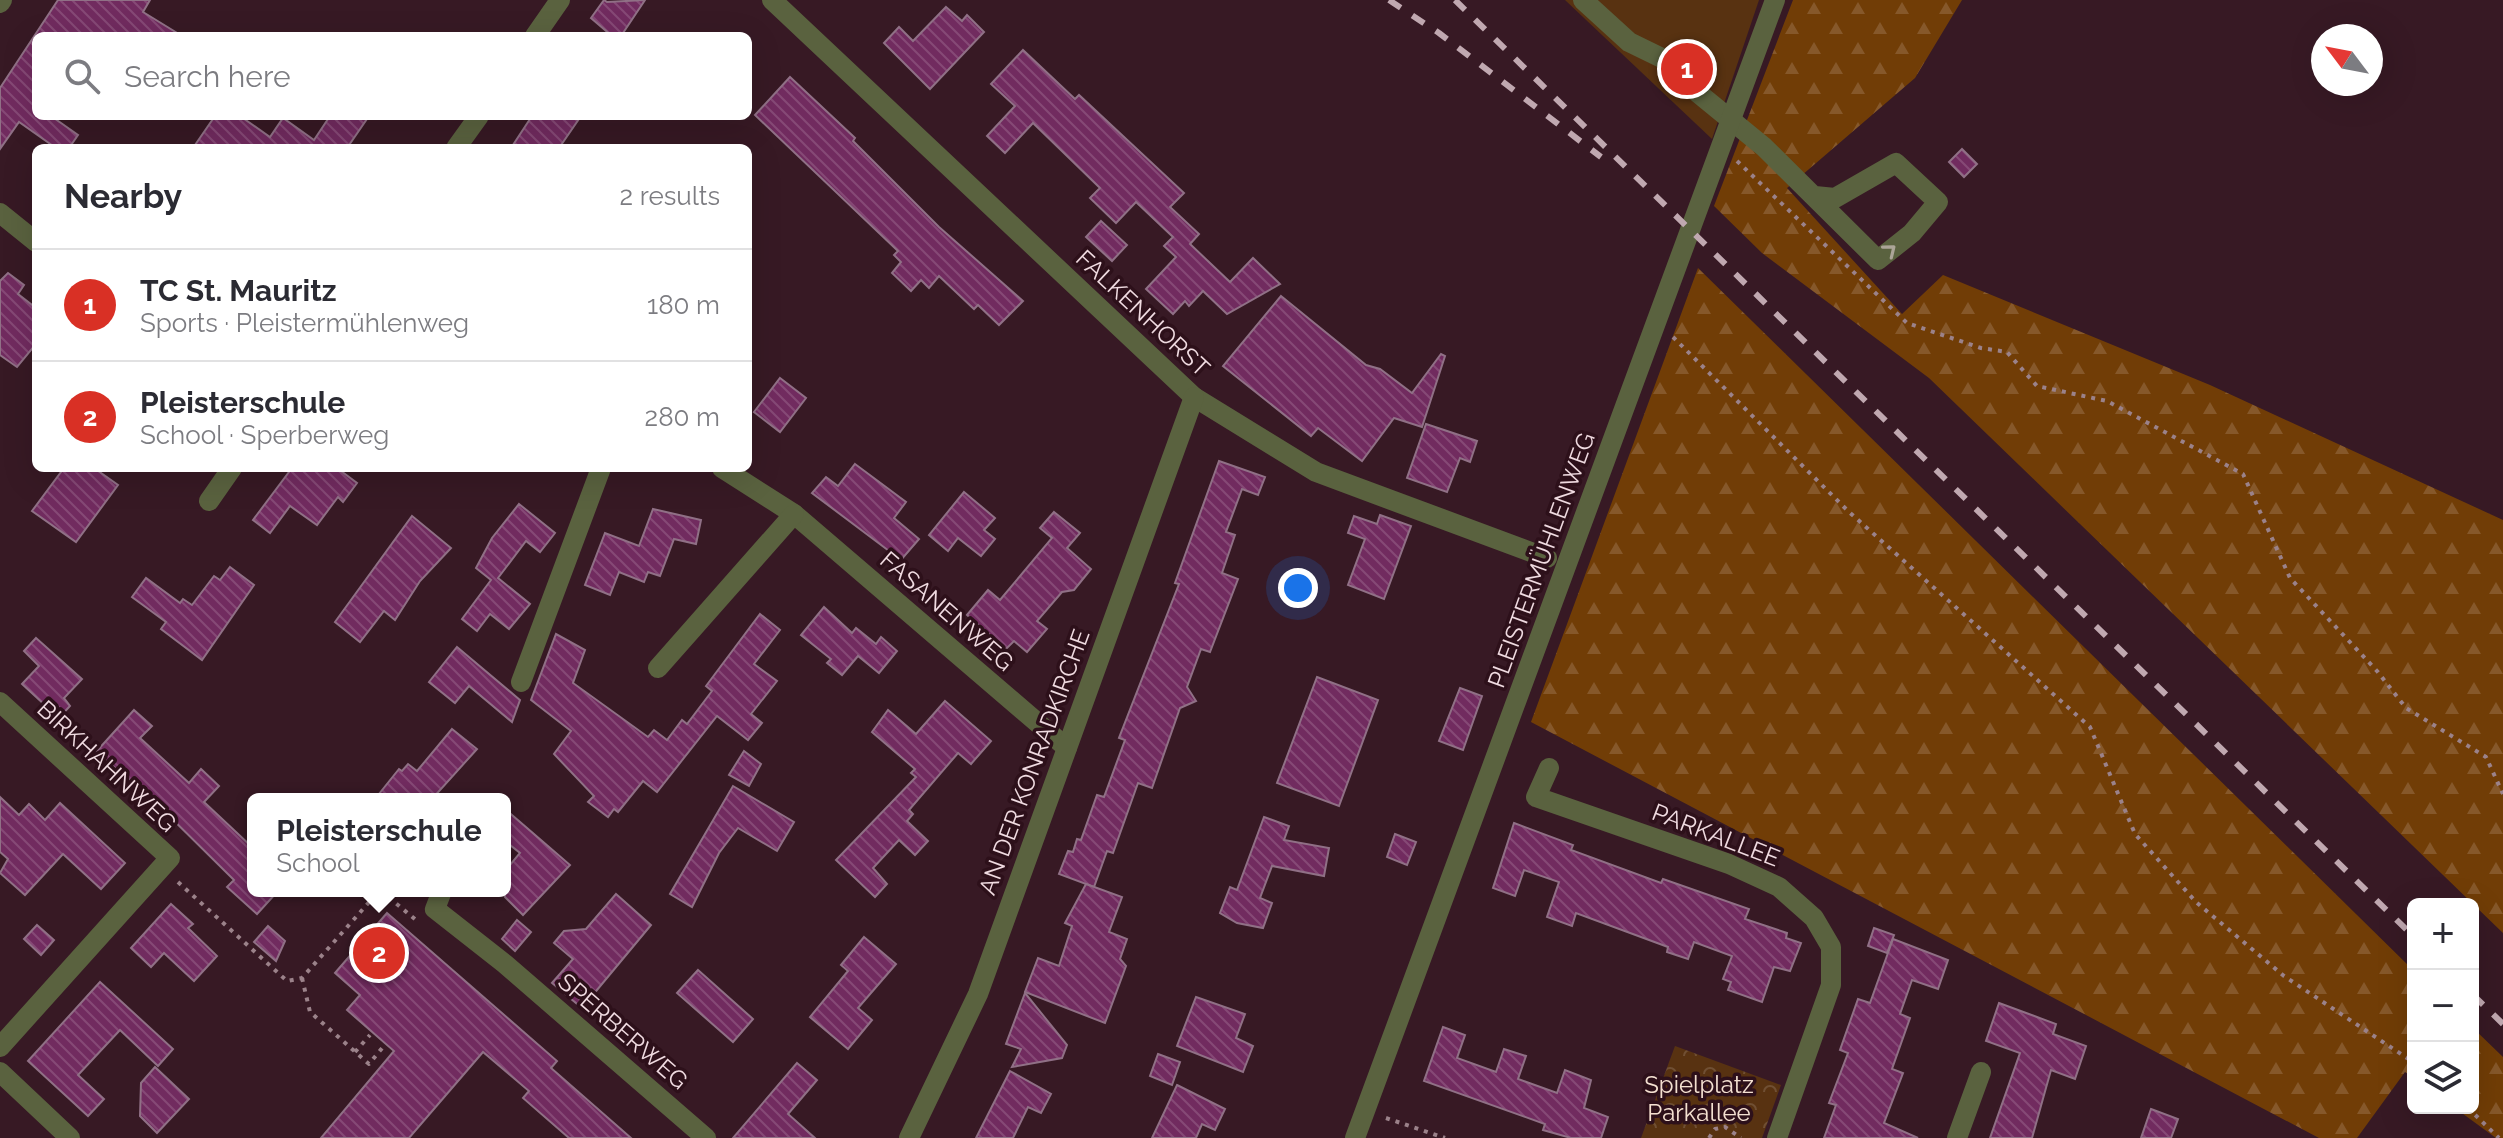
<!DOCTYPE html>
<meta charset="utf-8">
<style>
body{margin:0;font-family:Raleway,sans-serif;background:#f7f7f7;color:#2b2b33}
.controls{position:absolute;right:24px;bottom:24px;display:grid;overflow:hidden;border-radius:12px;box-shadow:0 8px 32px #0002}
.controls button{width:72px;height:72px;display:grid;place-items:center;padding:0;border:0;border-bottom:2px solid #e1e1e2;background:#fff;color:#2b2b33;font:40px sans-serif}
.compass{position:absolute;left:2311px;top:24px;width:72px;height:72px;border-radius:50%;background:#fff;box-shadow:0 8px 32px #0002;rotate:302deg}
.you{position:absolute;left:1298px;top:588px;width:28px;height:28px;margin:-20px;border:6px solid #fff;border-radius:50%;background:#1a73e8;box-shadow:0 0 0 12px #1a73e833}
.badge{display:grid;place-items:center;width:52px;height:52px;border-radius:50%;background:#d93025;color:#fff;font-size:26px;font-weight:700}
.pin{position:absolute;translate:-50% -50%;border:4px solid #fff;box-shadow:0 2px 8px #0006}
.popup{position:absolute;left:247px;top:793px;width:264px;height:104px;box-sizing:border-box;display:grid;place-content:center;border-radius:12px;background:#fff;filter:drop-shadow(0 2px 6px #0005);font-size:26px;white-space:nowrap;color:#7c7c81}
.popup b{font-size:30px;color:#2b2b33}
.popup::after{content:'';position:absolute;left:50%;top:100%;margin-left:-16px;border:16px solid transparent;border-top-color:#fff}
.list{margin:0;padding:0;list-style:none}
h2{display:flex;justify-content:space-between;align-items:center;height:104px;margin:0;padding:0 32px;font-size:34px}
h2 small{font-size:26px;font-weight:400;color:#7c7c81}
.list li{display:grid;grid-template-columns:52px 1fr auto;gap:24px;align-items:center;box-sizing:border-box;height:112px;padding:0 32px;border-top:2px solid #e1e1e2}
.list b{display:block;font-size:30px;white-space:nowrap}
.list p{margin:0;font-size:26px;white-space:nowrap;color:#7c7c81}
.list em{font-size:26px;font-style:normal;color:#7c7c81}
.icon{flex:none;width:44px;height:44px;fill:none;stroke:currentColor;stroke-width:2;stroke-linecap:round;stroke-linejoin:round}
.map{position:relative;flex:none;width:2503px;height:1138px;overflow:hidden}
.search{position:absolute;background:#fff;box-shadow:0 8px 32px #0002;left:32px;top:32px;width:720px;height:88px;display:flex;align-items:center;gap:20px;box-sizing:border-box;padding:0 28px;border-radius:12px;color:#7c7c81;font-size:30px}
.panel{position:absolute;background:#fff;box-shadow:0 8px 32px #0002;left:32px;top:144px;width:720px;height:328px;border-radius:12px}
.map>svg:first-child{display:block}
.forest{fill:url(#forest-firs)}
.park{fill:url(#park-crowns)}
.garden{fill:#583211}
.building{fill:url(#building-back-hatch);stroke:#907086;stroke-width:2}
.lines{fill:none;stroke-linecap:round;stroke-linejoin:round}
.path{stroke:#9b828a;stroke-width:4;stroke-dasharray:4 6;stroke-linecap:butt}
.minor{stroke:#5a623f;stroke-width:20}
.rail{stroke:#c0a8b0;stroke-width:6;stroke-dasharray:14 14;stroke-linecap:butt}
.oneway{stroke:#aca598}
.labels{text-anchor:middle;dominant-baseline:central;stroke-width:7;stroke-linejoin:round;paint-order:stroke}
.street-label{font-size:24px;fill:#f0dbe1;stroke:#2d101a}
.park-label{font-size:24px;fill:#f4e0d1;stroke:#2d101a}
</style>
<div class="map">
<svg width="2503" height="1138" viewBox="0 0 2503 1138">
<defs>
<pattern id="forest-firs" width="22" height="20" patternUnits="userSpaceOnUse" patternTransform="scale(2)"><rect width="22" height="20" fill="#713d06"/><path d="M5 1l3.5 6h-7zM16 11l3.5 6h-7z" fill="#86582a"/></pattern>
<pattern id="park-crowns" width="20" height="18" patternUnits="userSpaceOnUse" patternTransform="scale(2)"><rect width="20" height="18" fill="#583211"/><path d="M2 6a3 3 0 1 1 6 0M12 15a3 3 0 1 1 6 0" fill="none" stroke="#704f33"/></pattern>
<pattern id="building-back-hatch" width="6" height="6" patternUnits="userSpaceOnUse" patternTransform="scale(2)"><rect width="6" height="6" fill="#712b5f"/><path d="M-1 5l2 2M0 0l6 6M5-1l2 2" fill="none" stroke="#864976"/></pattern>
</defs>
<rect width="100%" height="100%" fill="#371924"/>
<!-- forest -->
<g class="forest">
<path d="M1793,0H1962L1915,78L1787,188L1902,314L1943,275L2210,385L2503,520V933L1929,378L1762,253L1714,206Z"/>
<path d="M1698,268L2413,970V1077L2405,1072L2357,1138H2319L1531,722Z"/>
<path d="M2473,1028L2503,1057V1138H2496L2455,1108H2473Z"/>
</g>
<!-- park -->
<path class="park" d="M1675,1046L1781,1085L1762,1138H1641Z"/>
<!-- garden -->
<path class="garden" d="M1565,0H1759L1712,139Z"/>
<!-- building -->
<g class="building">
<path d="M58,0H150L143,12L182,36H36V116H51L78,135L69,148H56L19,122L0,149V88Z"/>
<path d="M604,0L607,2L645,0L621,36H612L591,18Z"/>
<path d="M946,7L962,21L967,15L984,32L930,89L884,43L899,27L913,41Z"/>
<path d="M1023,50L1075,99L1079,95L1184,193L1170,207L1199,234L1190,244L1230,282L1253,258L1280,284L1227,314L1203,291L1189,306L1185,301L1173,314L1146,289L1176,257L1164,246L1173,237L1136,202L1116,223L1090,198L1100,188L1033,123L1005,153L987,136L1015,106L991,84Z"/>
<path d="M790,77L855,138L853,141L939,227L1023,301L999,325L978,305L974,309L939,276L929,288L921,280L911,291L892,273L901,262L894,255L898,251L755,115Z"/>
<path d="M215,116H240L270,137L283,118L314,140L330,116H369L347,148H193Z"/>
<path d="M532,116H581L559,148H511Z"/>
<path d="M1962,149L1977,164L1964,177L1949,162Z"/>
<path d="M1101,221L1127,245L1112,261L1086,237Z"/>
<path d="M8,273L24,285L18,294L36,308V344L17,367L0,355V281Z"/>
<path d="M1281,296L1366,365L1380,369L1412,393L1441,354L1445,356L1422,427L1394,418L1362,461L1318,428L1311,436L1223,366Z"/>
<path d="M780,378L806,398L780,432L754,412Z"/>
<path d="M1426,424L1477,441L1470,462L1460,458L1447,492L1407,478Z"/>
<path d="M1219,461L1265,477L1258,495L1242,489L1226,532L1235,535L1222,573L1238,579L1210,652L1201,649L1187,687L1196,701L1180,708L1152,788L1138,783L1113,853L1107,851L1094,887L1059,874L1068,851L1073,852L1077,839L1081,840L1097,795L1104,797L1125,740L1119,738L1179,584L1175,583Z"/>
<path d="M855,464L906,502L894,518L919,539L901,560L812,493L826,477L838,486Z"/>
<path d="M64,468H94L118,485L76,542L32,511Z"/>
<path d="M292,468H337L357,483L343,502L338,497L317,525L290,506L270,533L253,520Z"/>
<path d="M964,492L995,518L984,530L995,539L981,556L958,538L948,551L929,535Z"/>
<path d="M519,504L555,533L540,552L526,541L498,578L530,604L509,629L490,614L477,631L462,619L491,580L476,568L492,538Z"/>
<path d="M653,509L701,520L696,544L674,539L660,576L648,572L644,582L619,572L610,595L585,585L605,533L639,546Z"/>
<path d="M1054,512L1080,533L1067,548L1091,569L1074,590L1062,592L1037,621L1047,629L1027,652L1014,641L1006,649L967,615L988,590L1000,600L1052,538L1040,528Z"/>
<path d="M1380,515L1411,526L1384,599L1348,585L1365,539L1348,533L1354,516L1377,524Z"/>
<path d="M412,516L451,548L420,581L395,620L384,611L360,642L335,622Z"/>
<path d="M230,567L254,585L202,660L161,629L166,622L132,597L146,578L180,603L183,599L192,605L214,576L220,580Z"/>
<path d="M824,607L852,633L856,628L876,644L881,637L897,651L879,673L858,656L842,675L827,663L831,659L801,635Z"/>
<path d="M760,614L780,630L754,664L777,681L751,714L762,723L748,740L717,716L657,792L643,781L618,812L614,809L608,817L588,802L594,796L554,754L571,731L531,700L556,634L585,650L573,683L648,737L654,730L667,740L682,720L687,724L712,691L706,686Z"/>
<path d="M36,638L82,679L64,698L70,706L59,718L22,684L39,666L24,651Z"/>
<path d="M457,647L520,700L512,722L469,686L455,703L429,682Z"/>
<path d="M1317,677L1378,700L1339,806L1277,783Z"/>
<path d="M1460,688L1482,696L1463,750L1439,741Z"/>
<path d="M945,701L991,741L971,764L958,753L909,810L913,814L907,821L928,841L915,855L899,840L873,868L887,884L875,897L836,860L916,777L911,773L915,769L872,732L888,710L916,734Z"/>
<path d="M134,710L152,726L140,738L189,783L201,769L219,786L204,802L253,848V891H278L257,914L227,887L234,880L147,794L96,752Z"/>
<path d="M452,729L477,749L432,799H375L399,769L402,771L408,764L417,771Z"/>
<path d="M744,751L761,764L749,786L729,775Z"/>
<path d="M733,786L794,822L777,851L738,828L719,853L692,907L670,894Z"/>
<path d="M0,797L19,815L29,804L45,820L60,803L125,863L101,889L63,854L25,895L0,873L8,859L0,852Z"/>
<path d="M505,809L570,865L523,915L505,897V871L520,853L505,841Z"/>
<path d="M1264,817L1289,826L1284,840L1329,848L1324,876L1272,866L1260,898L1272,903L1263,928L1237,923L1220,913L1230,887L1237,890Z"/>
<path d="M1514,823L1573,845L1571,850L1661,883L1663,879L1749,909L1745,919L1787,933L1786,938L1801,943L1790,971L1774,967L1762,1002L1728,990L1731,982L1723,979L1732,956L1694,942L1688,959L1667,952L1668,947L1576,913L1572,926L1547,917L1559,882L1524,870L1515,896L1493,888Z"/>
<path d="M1395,834L1416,842L1407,865L1387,857Z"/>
<path d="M1086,884L1122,897L1109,932L1127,939L1120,959L1126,966L1105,1023L1025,992L1038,958L1059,966L1072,926L1065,923Z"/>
<path d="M616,894L651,925L582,1008L552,983L573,959L554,943L564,931L586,929Z"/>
<path d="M171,904L193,924L188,928L217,956L194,981L164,953L151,967L131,948Z"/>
<path d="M387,913L557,1061L551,1068L631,1138H569L523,1098L529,1091L483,1052L409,1138H321L394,1051L347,1010L360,995L335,973Z"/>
<path d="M517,920L531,932L515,951L502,939Z"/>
<path d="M37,925L54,940L41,955L24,939Z"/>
<path d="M268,926L285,941L276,961L254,942Z"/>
<path d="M1874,928L1894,935L1887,953L1868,946Z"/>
<path d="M864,937L896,964L858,1008L872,1020L848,1049L810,1017L848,971L841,965Z"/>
<path d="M1893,939L1948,960L1938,989L1912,980L1900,1014L1910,1018L1892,1069L1903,1073L1884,1123L1918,1138H1824L1836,1105L1829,1103L1848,1053L1840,1050L1858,999L1870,1003Z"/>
<path d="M698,970L753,1019L733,1042L677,993Z"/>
<path d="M100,982L173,1049L158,1066L120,1030L78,1075L104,1099L88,1116L28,1061Z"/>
<path d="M1025,993L1067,1045L1062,1058L1012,1067L1021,1049L1006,1044Z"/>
<path d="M1196,997L1245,1014L1236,1038L1253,1046L1243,1072L1177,1046Z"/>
<path d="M1999,1003L2056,1024L2053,1034L2086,1046L2075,1079L2051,1070L2032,1138H1990L2020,1053L1986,1041Z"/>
<path d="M1443,1027L1465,1035L1457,1058L1496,1072L1504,1049L1526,1056L1518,1079L1557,1093L1565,1070L1591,1080L1584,1108L1608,1117L1601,1138H1571L1543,1130L1545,1124L1424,1081Z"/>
<path d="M1158,1054L1180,1062L1172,1085L1150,1076Z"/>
<path d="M797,1063L817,1080L788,1114L815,1138H733Z"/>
<path d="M155,1067L189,1099L157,1133L140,1116L141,1083Z"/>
<path d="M1010,1071L1051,1094L1041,1113L1028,1107L1013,1138H976Z"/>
<path d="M1177,1085L1225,1109L1215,1130L1202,1124L1196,1138H1152Z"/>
<path d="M2151,1109L2178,1119L2171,1138H2141Z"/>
</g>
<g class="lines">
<!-- path -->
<g class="path">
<path d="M1737,161L1907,323L1981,348L2007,352L2037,386L2107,401L2243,474L2290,578L2377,671L2406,708L2486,757L2503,794"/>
<path d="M1673,337L1848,511L2090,727L2135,834L2196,902L2284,976L2413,1062"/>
<path d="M178,882L287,981L302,978L379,891"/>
<path d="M381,891L416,920"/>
<path d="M302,978L310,1012L369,1064L383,1047"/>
<path d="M355,1052L370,1035"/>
<path d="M2468,1108L2499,1138"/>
<path d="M1386,1118L1445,1138"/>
<path d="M1709,1138L1715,1129L1725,1127L1741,1138"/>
</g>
<!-- minor -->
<g class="minor">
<path d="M772,0L1194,397L1316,472L1547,558"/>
<path d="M1583,0L1629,42L1670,62L1698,93L1764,147L1878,260L1912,233L1938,202L1896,163L1835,198L1815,196"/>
<path d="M0,3L2,0"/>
<path d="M535,36L560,0"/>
<path d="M456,148L479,116"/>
<path d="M0,213L36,242"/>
<path d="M722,468L794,514L1067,748"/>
<path d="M209,501L232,468"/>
<path d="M658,668L794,514"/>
<path d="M521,682L601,468"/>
<path d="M0,702L170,858L0,1047"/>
<path d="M1549,768L1536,797L1729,864L1779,887L1814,918L1831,947V985L1777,1138"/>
<path d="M442,891L435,909L505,964L706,1138"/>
<path d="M0,1072L70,1138"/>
<path d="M909,1138L978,994L1194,397"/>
<path d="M1355,1138L1775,0"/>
<path d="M1957,1138L1981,1072"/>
</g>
<!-- rail -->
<g class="rail">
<path d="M1389,0L1439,33L1601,157"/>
<path d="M1455,0L2413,936"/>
<path d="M2473,995L2503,1024"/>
</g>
</g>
<!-- one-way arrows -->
<defs><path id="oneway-chevron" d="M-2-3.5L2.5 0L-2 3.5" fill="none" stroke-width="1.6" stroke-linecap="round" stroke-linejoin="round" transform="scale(2)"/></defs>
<use class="oneway" href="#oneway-chevron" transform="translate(1890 250) rotate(-39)"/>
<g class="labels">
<!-- street labels -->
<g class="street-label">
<text transform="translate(1143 313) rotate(43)">FALKENHORST</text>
<text transform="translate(1541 560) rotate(-70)">PLEISTERMÜHLENWEG</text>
<text transform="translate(947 611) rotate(41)">FASANENWEG</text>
<text transform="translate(1034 762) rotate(-70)">AN DER KONRADKIRCHE</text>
<text transform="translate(107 766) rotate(43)">BIRKHAHNWEG</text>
<text transform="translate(1716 835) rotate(21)">PARKALLEE</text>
<text transform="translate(623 1031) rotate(41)">SPERBERWEG</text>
</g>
<!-- park labels -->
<g class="park-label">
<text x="1699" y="1084">Spielplatz<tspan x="1699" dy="28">Parkallee</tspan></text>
</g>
</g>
</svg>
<div class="controls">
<button>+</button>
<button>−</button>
<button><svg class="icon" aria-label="layers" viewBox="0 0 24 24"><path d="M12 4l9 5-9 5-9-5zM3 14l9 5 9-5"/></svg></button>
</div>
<svg class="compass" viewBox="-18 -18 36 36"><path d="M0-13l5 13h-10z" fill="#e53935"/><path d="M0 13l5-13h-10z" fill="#7c7c81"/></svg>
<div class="you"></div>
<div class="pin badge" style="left:1687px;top:69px">1</div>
<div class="pin badge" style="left:379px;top:953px">2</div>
<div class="popup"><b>Pleisterschule</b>School</div>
<div class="search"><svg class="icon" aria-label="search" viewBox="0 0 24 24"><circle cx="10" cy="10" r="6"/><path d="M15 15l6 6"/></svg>Search here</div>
<section class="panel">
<h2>Nearby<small>2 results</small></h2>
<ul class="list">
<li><span class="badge">1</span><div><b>TC St. Mauritz</b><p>Sports · Pleistermühlenweg</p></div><em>180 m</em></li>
<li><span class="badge">2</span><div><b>Pleisterschule</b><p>School · Sperberweg</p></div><em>280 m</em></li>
</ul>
</section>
</div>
